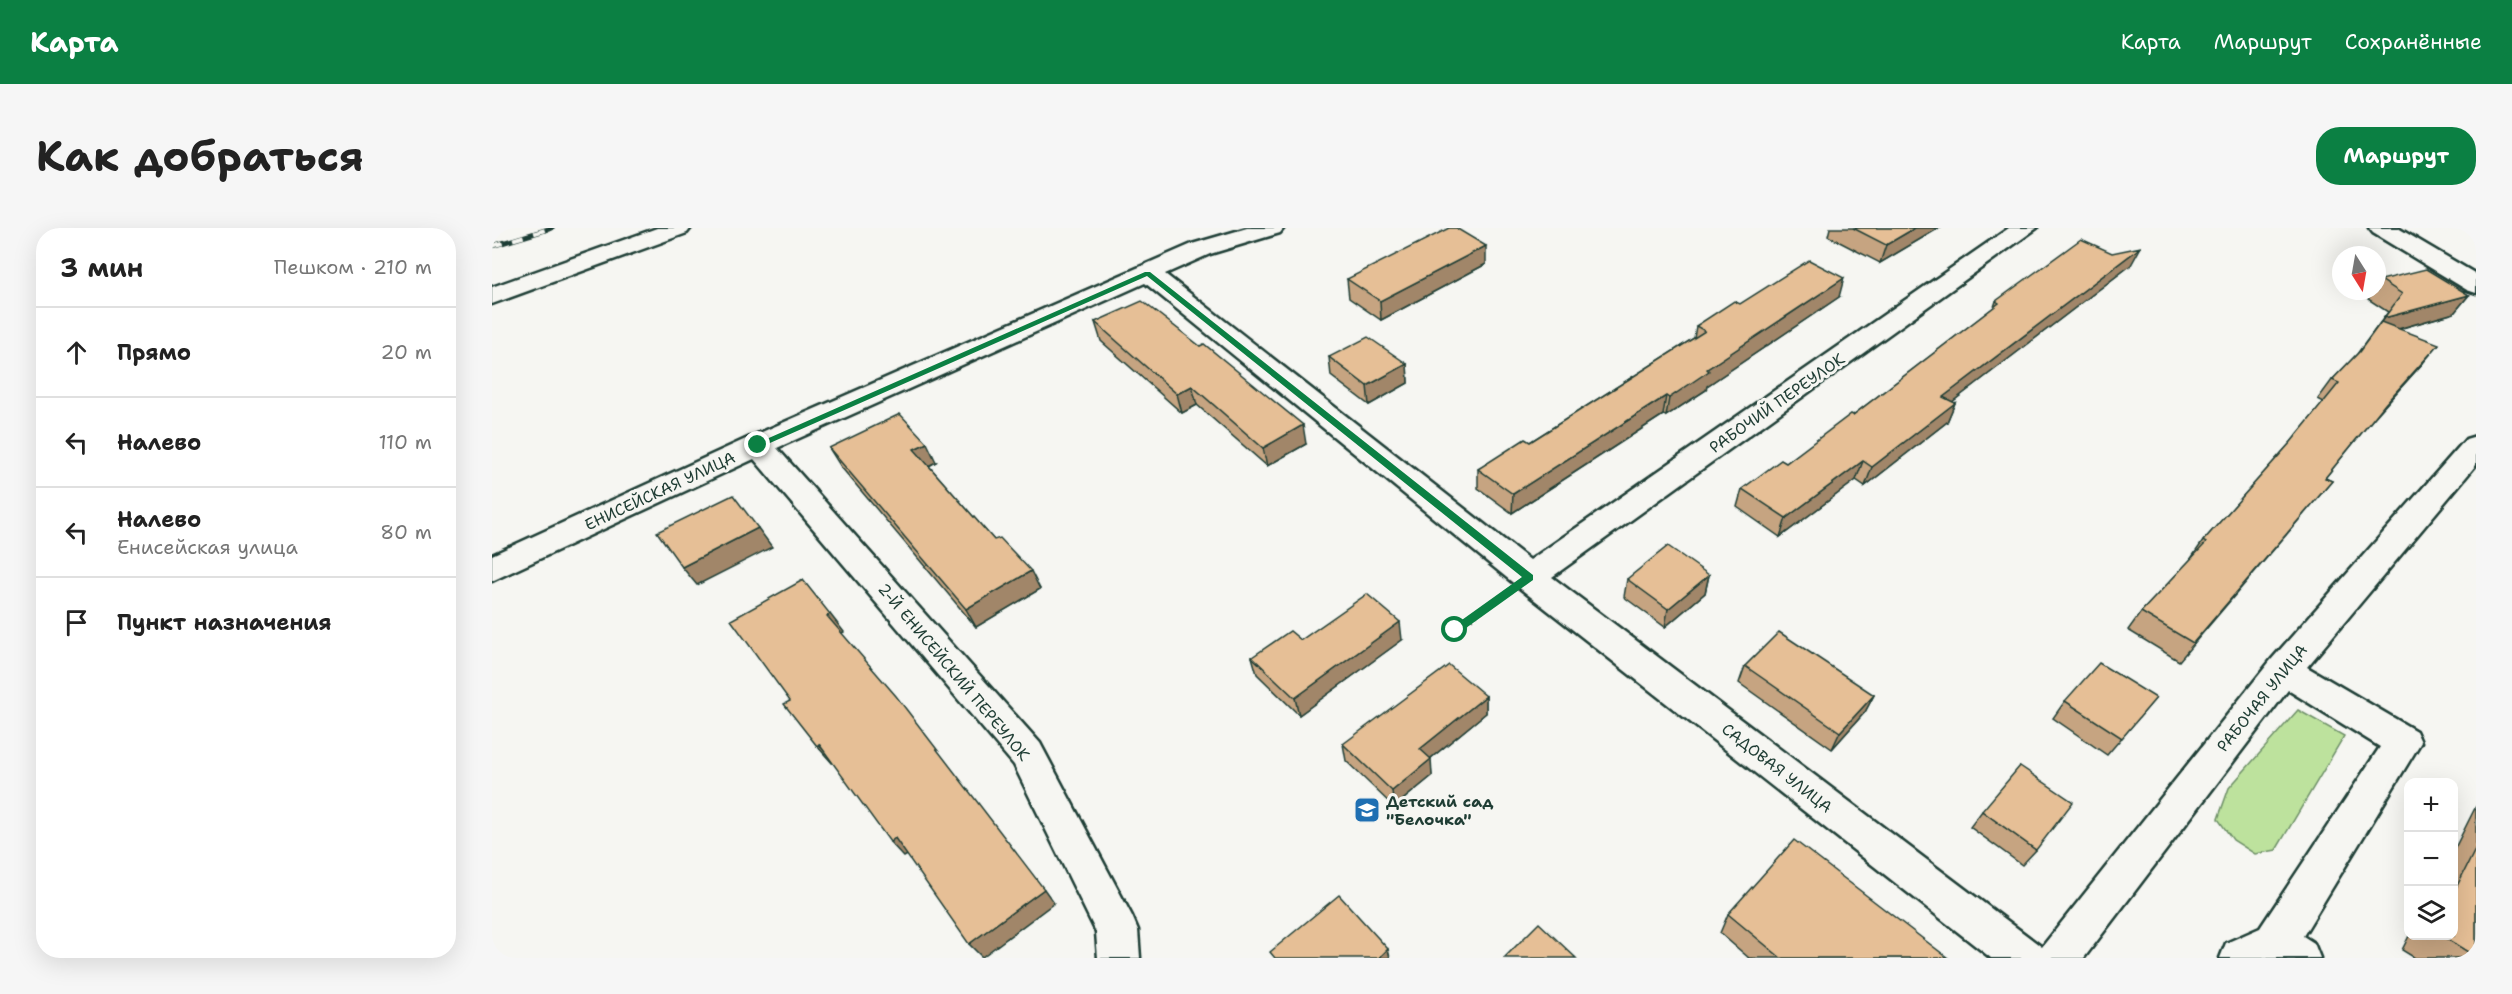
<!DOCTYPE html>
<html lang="ru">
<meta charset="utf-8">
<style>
body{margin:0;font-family:"Shantell Sans",sans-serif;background:#f6f6f6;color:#222}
.controls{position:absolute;right:18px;bottom:18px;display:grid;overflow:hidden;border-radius:12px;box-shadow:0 6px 24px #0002}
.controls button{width:54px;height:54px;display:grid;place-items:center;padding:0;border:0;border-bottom:2px solid #e0e0e0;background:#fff;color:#222;font:30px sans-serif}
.compass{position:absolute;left:1840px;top:18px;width:54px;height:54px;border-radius:50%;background:#fff;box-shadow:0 6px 24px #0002;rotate:169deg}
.stop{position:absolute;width:18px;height:18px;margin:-14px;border:4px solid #0b8043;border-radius:50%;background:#fff}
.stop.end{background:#0b8043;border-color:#fff;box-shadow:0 2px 6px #0008}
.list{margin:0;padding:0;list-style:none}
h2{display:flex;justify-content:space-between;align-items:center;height:78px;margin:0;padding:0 24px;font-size:26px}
h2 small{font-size:20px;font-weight:400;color:#767676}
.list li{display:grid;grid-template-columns:39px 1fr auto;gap:18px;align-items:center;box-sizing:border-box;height:90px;padding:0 24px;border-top:2px solid #e0e0e0}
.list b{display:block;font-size:22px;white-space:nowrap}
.list p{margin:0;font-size:20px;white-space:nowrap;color:#767676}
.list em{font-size:20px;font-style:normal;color:#767676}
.icon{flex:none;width:33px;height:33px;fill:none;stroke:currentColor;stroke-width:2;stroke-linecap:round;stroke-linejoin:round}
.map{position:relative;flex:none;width:1984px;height:730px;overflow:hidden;border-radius:24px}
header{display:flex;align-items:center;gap:36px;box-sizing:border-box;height:84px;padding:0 30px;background:#0b8043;color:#fff}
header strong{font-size:28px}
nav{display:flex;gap:33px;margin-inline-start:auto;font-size:21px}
.intro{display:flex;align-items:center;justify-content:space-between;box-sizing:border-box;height:144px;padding:0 36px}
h1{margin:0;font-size:42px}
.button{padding:15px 27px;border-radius:24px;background:#0b8043;color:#fff;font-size:21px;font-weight:700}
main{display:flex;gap:36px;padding:0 36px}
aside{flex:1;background:#fff;border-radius:24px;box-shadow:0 6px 24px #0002}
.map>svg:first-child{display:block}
.green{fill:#bde29d;stroke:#6e9068;stroke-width:1.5}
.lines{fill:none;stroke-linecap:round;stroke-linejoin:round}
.minor-casing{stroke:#1f3d34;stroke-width:5}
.path{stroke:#1f3d34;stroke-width:4.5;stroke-dasharray:1.5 5;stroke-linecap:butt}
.minor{fill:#f6f6f2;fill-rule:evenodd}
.rail-casing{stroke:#1f3d34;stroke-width:5}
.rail{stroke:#f6f6f2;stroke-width:4;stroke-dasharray:11;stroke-linecap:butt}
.wall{fill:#c6a481;stroke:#1f3d34;stroke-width:1.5}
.shaded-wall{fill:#a18669;stroke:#1f3d34;stroke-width:1.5}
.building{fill:#e6bf96;stroke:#1f3d34;stroke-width:1.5}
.route{fill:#0b8043}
.labels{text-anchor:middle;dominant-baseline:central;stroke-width:6;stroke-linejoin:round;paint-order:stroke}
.street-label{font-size:16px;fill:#1f3d34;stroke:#f6f6f2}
.poi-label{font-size:16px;font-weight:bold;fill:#1f3d34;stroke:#f6f6f2;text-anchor:start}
</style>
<header>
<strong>Карта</strong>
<nav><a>Карта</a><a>Маршрут</a><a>Сохранённые</a></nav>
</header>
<div class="intro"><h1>Как добраться</h1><a class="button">Маршрут</a></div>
<main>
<aside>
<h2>3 мин<small>Пешком · 210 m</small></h2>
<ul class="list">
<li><svg class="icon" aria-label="ahead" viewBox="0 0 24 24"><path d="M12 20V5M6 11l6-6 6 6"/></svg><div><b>Прямо</b></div><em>20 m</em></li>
<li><svg class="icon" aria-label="left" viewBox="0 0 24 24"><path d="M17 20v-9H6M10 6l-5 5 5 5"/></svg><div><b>Налево</b></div><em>110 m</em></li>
<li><svg class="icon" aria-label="left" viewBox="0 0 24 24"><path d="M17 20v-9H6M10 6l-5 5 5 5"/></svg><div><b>Налево</b><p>Енисейская улица</p></div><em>80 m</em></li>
<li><svg class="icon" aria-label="arrive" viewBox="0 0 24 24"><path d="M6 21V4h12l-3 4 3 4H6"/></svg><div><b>Пункт назначения</b></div></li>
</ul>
</aside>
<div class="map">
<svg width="1984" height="730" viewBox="0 0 1984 730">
<rect width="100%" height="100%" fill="#f6f6f2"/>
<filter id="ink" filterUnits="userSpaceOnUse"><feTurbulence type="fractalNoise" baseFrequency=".0167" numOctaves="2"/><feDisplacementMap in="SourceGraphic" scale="12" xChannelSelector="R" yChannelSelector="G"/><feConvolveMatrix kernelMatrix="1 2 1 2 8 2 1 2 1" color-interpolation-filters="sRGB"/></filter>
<g filter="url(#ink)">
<!-- green -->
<path class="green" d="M1806,482L1852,508L1784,622L1763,626L1741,612L1726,591L1737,560Z"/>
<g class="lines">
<!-- minor casing -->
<g class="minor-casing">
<g id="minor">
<path d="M165,0H199L195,5L0,76V59Z"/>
<path d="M755,0H792L788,5L718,26L673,46L1038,332L1517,0H1545L1060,349L1550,719L1779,432L1974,211L1984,208V237L1815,439L1924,503L1929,514L1811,708L1822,715L1828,730H1728L1734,715L1768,700L1888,519L1796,462L1592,730H1499L1025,358L653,55L285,220L548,515L640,688L646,702L648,730H606L604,704L522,537L262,231L0,353V327L256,210L700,16Z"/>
<path d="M1877,0H1906L1984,46V65L1975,62L1881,5Z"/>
</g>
</g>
<!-- path -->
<path class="path" d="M963,402L1004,372"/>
<!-- minor -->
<use href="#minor" class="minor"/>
<!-- rail casing -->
<g class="rail-casing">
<path id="rail" d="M0,18L60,0"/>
</g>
<!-- rail -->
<use href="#rail" class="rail"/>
</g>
<!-- wall -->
<g class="wall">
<path d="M1338,0H1447L1388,35L1336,8Z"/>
<path d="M994,36L889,92L857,70L855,51Z"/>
<path d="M1639,37L1460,174L1463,175L1455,194L1373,258L1364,252L1288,309L1245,279L1250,261L1294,235L1361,187L1502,79L1504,73Z"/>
<path d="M1889,52L1977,67L1962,85L1907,101L1931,135L1881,191L1833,250L1840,253L1687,433L1636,402L1649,384L1698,332L1711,313L1799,214L1832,174L1826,171L1840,152L1865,126L1896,84L1876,71L1881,63H1885V58Z"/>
<path d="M1347,69L1215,158L1214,162L1174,188L1171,187L1020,285L986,260V241L1038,214L1202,110L1204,98L1248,76Z"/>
<path d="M603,94L814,216L775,238L705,177L690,185L609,113Z"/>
<path d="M837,129L915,136L916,155L877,177L839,148Z"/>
<path d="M337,220L444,234L437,238L502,312L548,361L484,399L349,239Z"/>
<path d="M1217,347L1213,365L1173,399L1132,369L1135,351Z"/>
<path d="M910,412L807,487L765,446L760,429Z"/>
<path d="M1253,438L1382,467L1373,484L1340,521L1247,455Z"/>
<path d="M994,468V485L938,531L940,548L902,579L854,533L851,516Z"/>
<path d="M1664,470L1615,527L1561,490L1573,473Z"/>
<path d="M1984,578V730H1923L1910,722L1917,708H1962V622Z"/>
<path d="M1490,583L1544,622L1530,637L1478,599Z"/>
<path d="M1236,686L1456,730H1257L1228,705Z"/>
</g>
<!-- shaded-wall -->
<g class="shaded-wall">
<path d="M1423,0H1447L1388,35L1394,17Z"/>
<path d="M994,18V36L889,92L888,73Z"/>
<path d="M1649,19L1639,37L1443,187L1451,169Z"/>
<path d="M1352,50L1347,69L1215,158L1214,162L1174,188L1177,170L1215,141Z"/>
<path d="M1977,67L1962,85L1878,109L1892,90Z"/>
<path d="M1947,116L1931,135L1877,194L1893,176Z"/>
<path d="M915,136L916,155L877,177L875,158Z"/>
<path d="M700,158L705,177L690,185L685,166Z"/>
<path d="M1174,168L1171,187L1020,285L1021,266Z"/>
<path d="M1463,175L1455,194L1373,258L1380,239Z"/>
<path d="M811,197L814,216L775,238L771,220Z"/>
<path d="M435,215L444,234L432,240L422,221Z"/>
<path d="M1371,233L1364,252L1288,309L1294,290Z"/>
<path d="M266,300L280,319L205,357L190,339Z"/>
<path d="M539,343L548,361L484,399L474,381Z"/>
<path d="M1217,347L1213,365L1173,399L1176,381Z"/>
<path d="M338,386L352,404L348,406L335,388Z"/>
<path d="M908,394L910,412L807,487L803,470Z"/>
<path d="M1382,467L1373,484L1340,521L1348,504Z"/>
<path d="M994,468V485L929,538L928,521Z"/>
<path d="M327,516L342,533L340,535L325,518Z"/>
<path d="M939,531L940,548L902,579L900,563Z"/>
<path d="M403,610L417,626L412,629L398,614Z"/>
<path d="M552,661L562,675L490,729L477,716Z"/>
<path d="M896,721L898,730H887Z"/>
</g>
<!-- building -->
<g class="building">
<path d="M957,0H964L994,18L888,73L855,51Z"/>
<path d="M1361,0H1423L1394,17Z"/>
<path d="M1589,11L1620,25L1649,19L1451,169L1463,175L1380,239L1371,233L1294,290L1250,261L1289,232L1294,235L1359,186L1361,187L1507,75L1504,73Z"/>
<path d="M1317,32L1352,50L1215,141L1217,143L1177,170L1174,168L1021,266L986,241L1033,211L1038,214L1213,103L1204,98L1242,73L1248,76Z"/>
<path d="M1934,41L1977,67L1892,90L1910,66L1889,52Z"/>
<path d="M650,73L708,118L712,116L811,197L771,220L700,158L685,166L603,94Z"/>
<path d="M1889,94L1947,116L1893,176L1833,250L1840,253L1701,415L1649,384L1714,315L1711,313L1799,214L1847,155L1840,152L1867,124Z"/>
<path d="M876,109L915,136L875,158L837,129Z"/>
<path d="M408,186L435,215L422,221L502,312L508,310L539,343L474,381L337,220Z"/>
<path d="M241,267L266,300L190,339L165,304Z"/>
<path d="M1176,318L1217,347L1176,381L1135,351Z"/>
<path d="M311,352L338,386L335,388L404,468L552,661L477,716L403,610L398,614L327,516L325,518L292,476L298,473L239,392Z"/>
<path d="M875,366L908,394L803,470L760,429L798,403L809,412Z"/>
<path d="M1287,404L1382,467L1348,504L1253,438Z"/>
<path d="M1607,435L1664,470L1630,510L1573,473Z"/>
<path d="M957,437L994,468L928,521L939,531L900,563L851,516Z"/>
<path d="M1528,538L1581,574L1544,622L1490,583Z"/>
<path d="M1302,612L1456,730H1289L1236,686Z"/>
<path d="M1984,620V729L1950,708H1962V664Z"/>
<path d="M847,667L896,721L887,730H783L778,724Z"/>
<path d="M1047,695L1084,730H1012Z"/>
</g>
</g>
<!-- route -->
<path class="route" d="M653,44H658L1041,347V352L967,405H960V399L1030,349L655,48L269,219L261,217Z"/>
<!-- icons -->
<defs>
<g id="school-square" transform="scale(1.35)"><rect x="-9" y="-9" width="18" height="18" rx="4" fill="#1f6fb2" stroke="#f6f6f2"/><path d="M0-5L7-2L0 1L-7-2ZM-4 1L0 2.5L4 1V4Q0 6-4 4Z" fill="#fff"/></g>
</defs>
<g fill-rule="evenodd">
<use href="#school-square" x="875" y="582"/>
</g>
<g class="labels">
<!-- street labels -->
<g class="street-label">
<text transform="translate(1285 175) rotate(-35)">РАБОЧИЙ ПЕРЕУЛОК</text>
<text transform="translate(168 263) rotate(-25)">ЕНИСЕЙСКАЯ УЛИЦА</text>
<text transform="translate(462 444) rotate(50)">2-Й ЕНИСЕЙСКИЙ ПЕРЕУЛОК</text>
<text transform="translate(1770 470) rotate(-51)">РАБОЧАЯ УЛИЦА</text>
<text transform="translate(1285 540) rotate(38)">САДОВАЯ УЛИЦА</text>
</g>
<!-- poi labels -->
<g class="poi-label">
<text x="894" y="573">Детский сад<tspan x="894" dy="18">"Белочка"</tspan></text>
</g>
</g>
</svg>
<div class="controls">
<button>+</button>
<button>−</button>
<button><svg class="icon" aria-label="layers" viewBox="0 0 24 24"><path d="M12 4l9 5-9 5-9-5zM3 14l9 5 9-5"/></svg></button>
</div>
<svg class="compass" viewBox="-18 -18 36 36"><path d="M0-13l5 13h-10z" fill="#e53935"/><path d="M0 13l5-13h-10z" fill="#767676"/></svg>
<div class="stop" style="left:963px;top:402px"></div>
<div class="stop end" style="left:266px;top:217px"></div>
</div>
</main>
